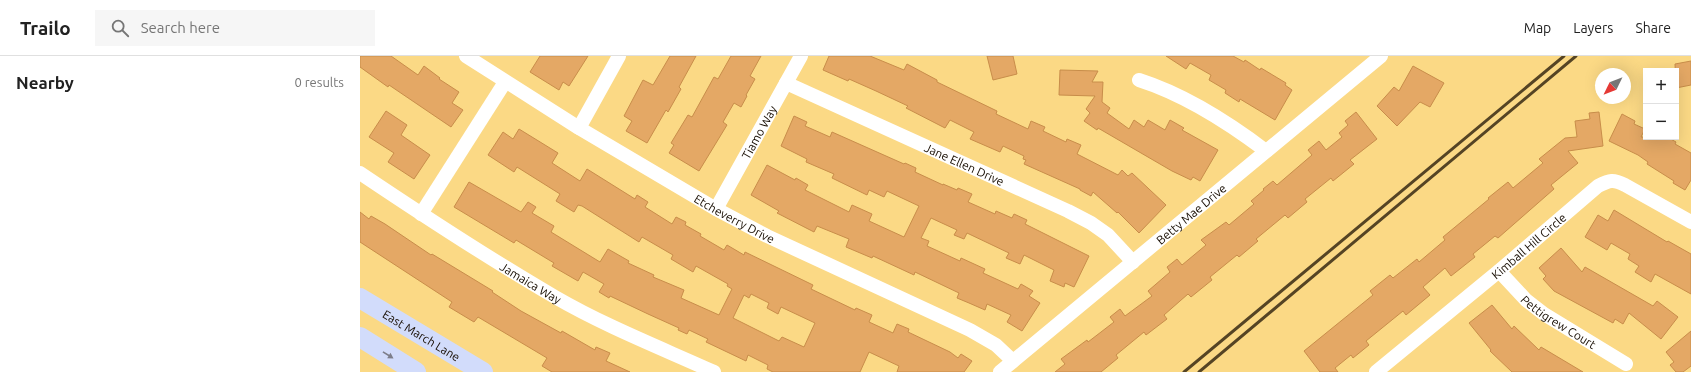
<!DOCTYPE html>
<meta charset="utf-8">
<style>
body{margin:0;font-family:Ubuntu,sans-serif;background:#f6f6f6;color:#222}
.controls{position:absolute;right:12px;top:12px;display:grid;overflow:hidden;border-radius:0px;box-shadow:0 4px 16px #0002}
.controls button{width:36px;height:36px;display:grid;place-items:center;padding:0;border:0;border-bottom:1px solid #e0e0e0;background:#fff;color:#222;font:20px sans-serif}
.compass{position:absolute;left:1235px;top:12px;width:36px;height:36px;border-radius:50%;background:#fff;box-shadow:0 4px 16px #0002;rotate:227deg}
.list{margin:0;padding:0;list-style:none}
h2{display:flex;justify-content:space-between;align-items:center;height:52px;margin:0;padding:0 16px;font-size:17px}
h2 small{font-size:13px;font-weight:400;color:#767676}
.icon{flex:none;width:22px;height:22px;fill:none;stroke:currentColor;stroke-width:2;stroke-linecap:round;stroke-linejoin:round}
.map{position:relative;flex:none;width:1331px;height:316px;overflow:hidden}
header{display:flex;align-items:center;gap:24px;box-sizing:border-box;height:56px;padding:0 20px;background:#fff;border-bottom:1px solid #e0e0e0}
header strong{font-size:19px}
nav{display:flex;gap:22px;margin-inline-start:auto;font-size:14px}
.search{width:280px;height:36px;background:#f6f6f6;display:flex;align-items:center;gap:10px;box-sizing:border-box;padding:0 14px;border-radius:0px;color:#767676;font-size:15px}
main{display:flex}
aside{flex:1;background:#fff}
.map>svg:first-child{display:block}
.building{fill:#e4a865;stroke:#c88d4a;fill-rule:evenodd}
.lines{fill:none;stroke-linecap:round;stroke-linejoin:round}
.minor{stroke:#fff;stroke-width:14}
.secondary{stroke:#d2dcfb;stroke-width:20}
.rail{stroke:#554424;stroke-width:3}
.oneway{fill:#7d7e8a}
.labels{text-anchor:middle;dominant-baseline:central;stroke-width:3;stroke-linejoin:round;paint-order:stroke}
.street-label{font-size:12px;fill:#160c00;stroke:#fce8b8}
</style>
<header>
<strong>Trailo</strong>
<div class="search"><svg class="icon" aria-label="search" viewBox="0 0 24 24"><circle cx="10" cy="10" r="6"/><path d="M15 15l6 6"/></svg>Search here</div>
<nav><a>Map</a><a>Layers</a><a>Share</a></nav>
</header>
<main>
<aside>
<h2>Nearby<small>0 results</small></h2>
<ul class="list">
</ul>
</aside>
<div class="map">
<svg width="1331" height="316" viewBox="0 0 1331 316">
<rect width="100%" height="100%" fill="#fbd985"/>
<!-- building -->
<g class="building">
<path d="M0,0H31L58,19L64,10L80,22L79,23L99,36L92,47L103,54L91,71L29,29L28,31L0,11Z"/>
<path d="M180,0H228L209,30L203,26L199,34L170,16Z"/>
<path d="M310,0H336L319,31L321,33L308,56L306,54L287,87L266,75L272,65L264,60L283,24L293,29Z"/>
<path d="M371,0H401L390,20L395,23L386,39L387,40L381,51L374,47L363,66L367,69L339,115L309,97L314,89L311,87L328,59L332,61L354,21L358,23Z"/>
<path d="M469,0H510L544,14L547,8L577,24V26L637,55L636,58L668,73L671,65L685,71L683,75L706,86L707,83L721,89L717,98L758,119L762,114L768,120L772,117L806,149L779,177L758,156L757,157L733,136L731,140L720,134V133L664,108L666,104L663,103L664,100L643,90L640,96L610,83L614,76L590,64L585,72L546,52L548,50L516,35L489,23L488,25L463,14Z"/>
<path d="M627,0H653L657,18L633,24Z"/>
<path d="M806,0H873L884,6L885,4L900,14L901,12L926,27L925,29L932,34L915,64L880,43L879,46L865,37L866,34L849,24L851,19L830,7L826,13Z"/>
<path d="M1331,5V29L1316,32L1315,8Z"/>
<path d="M1053,10L1084,27L1070,51L1060,46L1037,70L1017,50L1034,31L1039,35Z"/>
<path d="M700,14L738,15L732,26H743L742,46L750,52L747,57L769,73L774,64L784,71L788,64L805,74L810,64L824,72L822,74L858,94L840,125L833,121L831,124L812,115L738,72L737,74L724,65L730,57L726,53L735,40L699,39Z"/>
<path d="M26,55L47,69L41,79L70,99L54,123L28,106L34,97L9,81Z"/>
<path d="M996,56L1017,83L990,104L994,108L973,125L971,122L945,143L947,146L928,162L925,159L896,183L898,185L879,201L877,199L850,221L852,224L831,241L828,238L804,259L807,263L786,279L784,276L756,299L758,302L741,316H695L705,308L701,303L727,284L728,286L754,266L750,261L760,253L765,260L792,240L788,235L810,216L807,211L817,203L822,209L846,189L841,184L866,166L869,169L894,148L891,145L904,134L903,133L913,125L917,129L952,99L948,94L959,85L966,94L982,81L979,77L988,69L985,65Z"/>
<path d="M1239,56L1243,90L1208,95L1218,107L1191,129L1194,133L1138,182L1135,180L1113,198L1115,201L1091,220L1085,212L1063,231L1070,239L1046,259L1043,255L1006,285L1009,289L993,302L991,299L975,312L978,316H960L944,295L1013,239L1010,235L1030,219L1033,222L1057,203L1059,206L1085,184L1083,181L1129,143L1128,142L1148,126L1153,132L1183,107L1179,103L1205,82L1217,81L1215,65L1230,63L1229,57Z"/>
<path d="M1262,58L1275,65L1274,68L1285,73L1281,81H1307L1316,86L1315,88L1331,97V124L1325,134L1313,127L1314,125L1287,108L1288,106L1278,99L1249,85Z"/>
<path d="M434,60L447,66L445,70L470,81L472,76L544,108L545,107L556,112L555,116L583,129V128L597,134L598,132L612,138L608,146L635,158L636,155L652,162L654,158L667,164L665,168L729,200L714,231L705,227L704,231L690,225L694,214L664,199L660,208L646,202L649,197L607,177L604,183L594,179L597,174L571,162L561,182L569,185L567,190L600,205L601,202L625,213L623,217L658,233L661,228L673,235L669,240L680,247L662,275L647,266L651,259L627,248L625,254L609,247L597,242L599,237L555,216L554,219L513,200L512,202L486,191L489,183L457,170L454,176L417,157L419,155L391,139L407,109L435,124L436,122L448,129L445,134L489,156L492,149L512,158L509,165L544,181L559,150L527,135L524,141L509,134L507,139L472,122L474,118L446,106L447,103L421,90Z"/>
<path d="M159,73L198,97L192,107L220,125L227,113L275,143L277,139L288,146L285,151L312,168L316,161L326,166L325,169L341,178L340,180L364,194L367,189L384,199L385,196L453,229L451,233L495,254L496,252L512,259L509,266L533,277L537,268L549,273L548,276L590,296L598,302L601,298L612,305L604,316H537L539,310L509,296L500,316H413L407,313L408,309L388,299L386,305L346,286L348,283L329,274L327,278L318,274L319,272L288,258L250,240L249,242L239,236L244,228L223,216L218,225L192,210L194,207L156,184L154,187L94,151L109,126L161,156L168,146L176,151L172,157L194,170L191,176L240,206L248,193L269,205L268,207L294,219L293,221L324,234L321,242L359,259L372,233L367,230L368,228L336,210L333,216L311,203L313,199L282,181L279,186L222,150L218,149L214,156L196,145L200,138L157,111L154,116L128,99L143,76L153,83ZM391,238L409,247L407,252L418,258L421,251L455,267L444,291L422,281L419,285L373,262L384,239L389,242Z"/>
<path d="M1254,154L1307,186L1308,185L1331,198V238L1295,218L1291,226L1275,216L1279,210L1268,203L1270,198L1251,187L1247,194L1225,181L1238,159L1248,165Z"/>
<path d="M0,156L9,163L11,160L25,168L71,199L72,198L133,235L132,236L161,255L201,277L202,275L235,294L236,291L250,297L246,305L270,316H192L182,310L187,302L118,261L114,266L89,251L92,246L0,186Z"/>
<path d="M1201,192L1222,216L1225,211L1293,250L1297,245L1318,261L1301,283L1269,257L1263,268L1255,263L1253,267L1194,235L1183,223L1186,220L1179,212Z"/>
<path d="M1132,249L1152,273L1154,270L1179,294L1181,291L1223,316H1152L1130,295L1131,294L1109,267Z"/>
<path d="M1331,275V310L1323,316H1316L1310,309L1314,306L1306,296Z"/>
</g>
<g class="lines">
<!-- minor -->
<g class="minor">
<path id="s1" d="M106,0L219,72L356,153L407,180L610,274L636,289L653,305"/>
<path d="M779,24C823,38 869,67 906,95"/>
<path id="s2" d="M426,27L708,155L731,167L748,179L773,206"/>
<path d="M219,72L259,0"/>
<path id="s3" d="M0,117C64,160 128,202 195,241C245,270 301,292 354,316"/>
<path id="s4" d="M356,153L441,0"/>
<path d="M61,158L145,26"/>
<path id="s5" d="M1139,215L1166,244L1184,258L1266,308"/>
<path id="s6" d="M640,316L1021,0"/>
<path id="s7" d="M1016,316L1139,215L1238,130C1250,124 1253,123 1265,129L1331,166"/>
</g>
<!-- secondary -->
<g class="secondary">
<path id="s8" d="M0,242L123,316"/>
<path d="M0,281L56,316"/>
</g>
<!-- rail -->
<g class="rail">
<path d="M824,316L1204,0"/>
<path d="M839,316L1216,0"/>
</g>
</g>
<!-- one-way arrows -->
<defs><path id="oneway-solid" d="M-6-.8H1V-3.2L6.5 0L1 3.2V.8H-6Z"/></defs>
<use class="oneway" href="#oneway-solid" transform="translate(28 299) rotate(32)"/>
<g class="labels">
<!-- street labels -->
<g class="street-label">
<text stroke="none"><textPath href="#s4" startOffset="88">Tiamo Way</textPath></text>
<text stroke="none"><textPath href="#s2" startOffset="196">Jane Ellen Drive</textPath></text>
<text stroke="none"><textPath href="#s6" startOffset="248">Betty Mae Drive</textPath></text>
<text stroke="none"><textPath href="#s1" startOffset="314">Etcheverry Drive</textPath></text>
<text stroke="none"><textPath href="#s7" startOffset="198">Kimball Hill Circle</textPath></text>
<text stroke="none"><textPath href="#s3" startOffset="203">Jamaica Way</textPath></text>
<text stroke="none"><textPath href="#s5" startOffset="79">Pettigrew Court</textPath></text>
<text stroke="none"><textPath href="#s8" startOffset="72">East March Lane</textPath></text>
</g>
</g>
</svg>
<div class="controls">
<button>+</button>
<button>−</button>
</div>
<svg class="compass" viewBox="-18 -18 36 36"><path d="M0-13l5 13h-10z" fill="#e53935"/><path d="M0 13l5-13h-10z" fill="#767676"/></svg>
</div>
</main>
